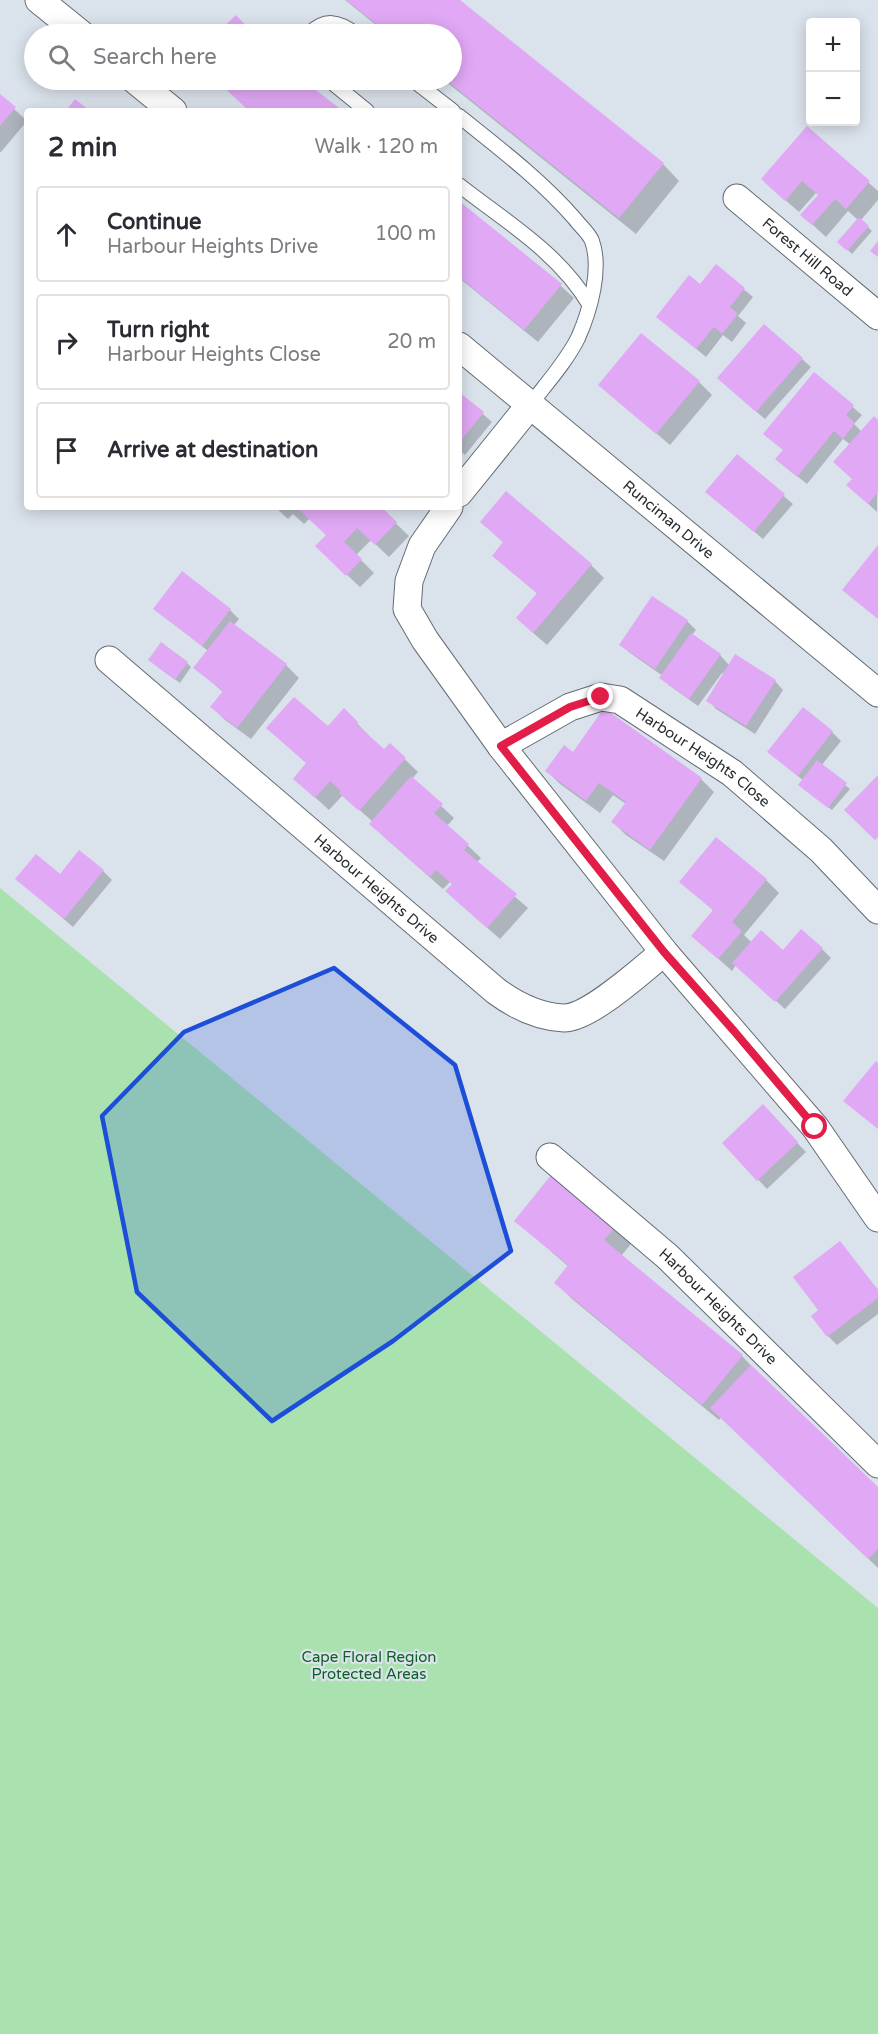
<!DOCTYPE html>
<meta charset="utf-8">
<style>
body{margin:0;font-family:"Varela Round",sans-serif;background:#f2f2f3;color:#2b2b33}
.controls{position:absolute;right:18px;top:18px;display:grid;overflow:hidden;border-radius:6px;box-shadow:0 3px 15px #0003}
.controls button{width:54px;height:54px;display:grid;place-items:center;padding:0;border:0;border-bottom:2px solid #e1e1e2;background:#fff;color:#2b2b33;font:30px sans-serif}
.stop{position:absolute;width:18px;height:18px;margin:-14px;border:4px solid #e11d48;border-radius:50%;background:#fff}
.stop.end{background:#e11d48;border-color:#fff;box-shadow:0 2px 6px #0008}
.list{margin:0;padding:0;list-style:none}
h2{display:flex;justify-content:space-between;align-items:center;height:78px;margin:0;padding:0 24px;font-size:26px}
h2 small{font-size:20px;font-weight:400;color:#7c7c81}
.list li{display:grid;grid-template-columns:39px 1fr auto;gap:18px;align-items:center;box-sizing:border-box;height:96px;margin:0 12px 12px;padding:0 12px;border:2px solid #e1e1e2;border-radius:6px}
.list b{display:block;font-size:22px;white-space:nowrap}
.list p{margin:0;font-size:20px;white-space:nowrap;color:#7c7c81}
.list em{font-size:20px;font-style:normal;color:#7c7c81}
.icon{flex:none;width:33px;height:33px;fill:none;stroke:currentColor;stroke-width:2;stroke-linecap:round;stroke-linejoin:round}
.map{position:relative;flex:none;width:878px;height:2034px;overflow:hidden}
.search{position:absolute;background:#fff;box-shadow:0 3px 15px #0003;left:24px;top:24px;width:438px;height:66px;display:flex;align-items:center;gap:15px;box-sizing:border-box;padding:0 21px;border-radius:33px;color:#7c7c81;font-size:22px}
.panel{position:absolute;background:#fff;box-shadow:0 3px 15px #0003;left:24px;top:108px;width:438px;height:402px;border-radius:6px}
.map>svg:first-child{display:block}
.green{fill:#aae2af}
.shadow{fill:#0003}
.building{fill:#e0a8f5}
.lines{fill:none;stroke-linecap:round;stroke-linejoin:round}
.lane-casing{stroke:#646c74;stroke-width:16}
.street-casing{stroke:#646c74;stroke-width:29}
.lane{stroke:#fff;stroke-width:14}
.street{stroke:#fff;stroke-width:27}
.route{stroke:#e11d48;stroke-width:8}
.marked{fill:#1d4ed8;fill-opacity:0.2;stroke:#1d4ed8;stroke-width:4.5;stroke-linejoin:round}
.labels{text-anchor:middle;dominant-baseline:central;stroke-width:4.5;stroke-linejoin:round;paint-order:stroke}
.street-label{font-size:15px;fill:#292c2f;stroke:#dae2eb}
.park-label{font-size:15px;fill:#0e6123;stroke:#dae2eb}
</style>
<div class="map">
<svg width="878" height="2034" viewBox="0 0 878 2034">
<rect width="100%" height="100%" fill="#dae2eb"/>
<!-- green -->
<path class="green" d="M0,888L878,1608V2034H0Z"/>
<!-- shadow -->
<g class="shadow">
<path d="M345,0H458L663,164L679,181L636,234L444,80H452V34H387Z"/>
<path d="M218,80H301L341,111H250Z"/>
<path d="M0,96L27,121L1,152H0Z"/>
<path d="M807,128L878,191V200L861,220L872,231L852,254L839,241L858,220L848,211L826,237L802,215L819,195L816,193L799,212L776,192Z"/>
<path d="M459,203L561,286L574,298L538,342L459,278Z"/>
<path d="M716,266L753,297L738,316L746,323L732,342L723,335L706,357L658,317L700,286Z"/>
<path d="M802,359L811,367L765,419L728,387Z"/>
<path d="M814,374L862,415L854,424L862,432L878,422L877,512L857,493L853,479L851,445L843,439L807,484L786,467L784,450Z"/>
<path d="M699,382L712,395L670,445L600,385Z"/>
<path d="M461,395L492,422L465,455L459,450V397Z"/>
<path d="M737,456L793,504L763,539L716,500Z"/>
<path d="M275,507H379L409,536L389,557L371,540L356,555L374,573L360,587L330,559L328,536L310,518L304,524L293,514L288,519Z"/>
<path d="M482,522L591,565L604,578L547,645L531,631L538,594L507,568L504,543Z"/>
<path d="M155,608L230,610L239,619L234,625L286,665L299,678L251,739L225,720L212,707L223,692L195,668L208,651Z"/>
<path d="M687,621L696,630L691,636L720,655L730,666L775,681L783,690L755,734L716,709L708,700L725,674L722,673L698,706L670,686L661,677L663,676L630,653L621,645Z"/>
<path d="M187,663L191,667L180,683L154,664Z"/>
<path d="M344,710L384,751L390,745L418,772L412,779L454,818L447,826L481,858L476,863L528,908L500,939L460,904L453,885L450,882L443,889L384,837L373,822L343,795L329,810L308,791V764L328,728Z"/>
<path d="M832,732L841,741L821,766L850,789L832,810L804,789V781L778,760Z"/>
<path d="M574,754L701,779L714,792L664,861L626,835L613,822L626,804L613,795L600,813L560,784L547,771Z"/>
<path d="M103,871L112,880L73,927L17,879Z"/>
<path d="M766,880L779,893L744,935L752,943L783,952L822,949L831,958L785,1009L736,965L732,971L693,936L714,911L681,882Z"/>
<path d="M763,1107L806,1152L767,1189L724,1143Z"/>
<path d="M552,1176L631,1244L621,1256L742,1356L758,1373L878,1489V1568L721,1417L719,1420L572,1299L556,1283L569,1267L516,1221Z"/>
<path d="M840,1243L878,1290V1314L837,1345L828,1336L820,1310Z"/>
</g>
<!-- building -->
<g class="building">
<path d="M346,0H460L664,163L619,218L446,80H452V34H389Z"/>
<path d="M236,15L254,34H216Z"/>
<path d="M216,80H303L343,111H249Z"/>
<path d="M0,94L16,107L0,126Z"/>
<path d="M75,99L90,111H66Z"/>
<path d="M807,126L870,181L846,209L835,199L812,225L800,215L818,195L802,181L785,201L761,179Z"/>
<path d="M459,201L562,284L524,330L459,277Z"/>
<path d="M859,217L869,226L847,251L837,242Z"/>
<path d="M878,241V257L870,251Z"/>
<path d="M716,264L745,288L730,307L738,314L722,334L714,327L696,349L656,317L689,275L700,284Z"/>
<path d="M764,324L803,358L756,412L717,378Z"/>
<path d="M641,333L700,381L656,434L598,385Z"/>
<path d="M814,372L854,405L846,415L855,423L843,439L834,431L797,477L775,459L783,450L763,434Z"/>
<path d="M460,393L484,412L459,443V395Z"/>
<path d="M874,416L878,420V492L868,504L846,485L852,479L833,462Z"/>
<path d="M737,454L785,494L754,532L705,492Z"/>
<path d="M506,491L592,564L533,633L516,618L537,593L492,556L503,542L480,522Z"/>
<path d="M296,507H381L397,522L375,545L357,528L344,542L362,559L346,576L315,546L326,535Z"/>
<path d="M878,545V619L842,590Z"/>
<path d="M182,571L231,609L202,646L153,609Z"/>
<path d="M652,596L688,620L655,669L619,645Z"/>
<path d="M230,621L287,664L237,728L210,707L223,691L193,668Z"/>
<path d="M691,633L721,654L689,699L659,678Z"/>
<path d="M161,642L188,662L175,680L148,660Z"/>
<path d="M735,654L776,680L746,726L706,701Z"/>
<path d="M294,697L328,726L344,708L358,722L356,724L384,749L390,743L406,758L359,811L339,793L341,791L330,781L315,798L293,779L306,763L266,728Z"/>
<path d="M803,707L833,731L798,776L767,752Z"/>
<path d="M604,708L702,778L650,850L611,822L626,802L599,783L586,801L545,771L564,745L573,752Z"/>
<path d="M817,760L847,783L828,808L798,785Z"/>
<path d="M878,775V837L875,840L844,810Z"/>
<path d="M411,776L443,804L434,813L469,844L464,850L517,894L487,928L445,891L452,884L436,870L430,877L369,824Z"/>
<path d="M716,837L767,879L732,922L742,931L718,959L691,936L713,910L679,882Z"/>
<path d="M79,850L104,870L64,919L15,879L36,854L60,874Z"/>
<path d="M801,929L823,948L775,1002L732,963L761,930L783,950Z"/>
<path d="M876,1061L878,1063V1129L843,1101Z"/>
<path d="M763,1104L798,1142L757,1181L722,1143Z"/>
<path d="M552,1174L616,1226L604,1240L743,1355L702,1405L554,1283L568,1265L514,1221Z"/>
<path d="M840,1241L878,1290V1298L827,1337L811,1316L818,1310L793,1277Z"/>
<path d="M751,1365L878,1487V1549L868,1559L710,1408Z"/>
</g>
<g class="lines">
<!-- lane casing -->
<g class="lane-casing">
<g id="lane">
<path d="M309,34C325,18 338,21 356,34"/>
<path d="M329,80L367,111"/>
<path d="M413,80L453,111"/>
<path d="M459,116C499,148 541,180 575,219C580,226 589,233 592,241C602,269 590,311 578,338C566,362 546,384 530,405"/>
<path d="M459,185C505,221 559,253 589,304"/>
</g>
</g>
<!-- street casing -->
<g class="street-casing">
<g id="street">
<path d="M39,0L81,34"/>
<path d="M135,80L173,111"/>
<path id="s1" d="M737,198L878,316"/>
<path id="s2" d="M459,346L878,693"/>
<path d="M459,493L530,405"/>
<path d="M449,507L422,546L409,581L407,609L425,640L501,746L664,952L815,1127L878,1218"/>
<path id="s3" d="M109,660L496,991C515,1005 539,1017 564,1018C590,1018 643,969 664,952"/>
<path id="s4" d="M501,746L570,707L601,697L620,700L732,773L821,850L878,910"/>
<path id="s5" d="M550,1157L668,1257L878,1464"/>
</g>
</g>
<!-- lane -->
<use href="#lane" class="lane"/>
<!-- street -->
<use href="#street" class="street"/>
</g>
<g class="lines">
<!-- route -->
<path class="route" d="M601,697L570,707L501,746L664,952L734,1031L815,1127"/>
</g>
<!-- marked area -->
<path class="marked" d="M334,968L455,1065L511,1251L393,1341L272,1421L137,1292L102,1116L184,1032Z"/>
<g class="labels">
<!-- street labels -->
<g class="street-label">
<text stroke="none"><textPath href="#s1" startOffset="92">Forest Hill Road</textPath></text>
<text stroke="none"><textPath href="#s2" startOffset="272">Runciman Drive</textPath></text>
<text stroke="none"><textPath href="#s4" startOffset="232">Harbour Heights Close</textPath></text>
<text stroke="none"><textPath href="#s3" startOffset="352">Harbour Heights Drive</textPath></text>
<text stroke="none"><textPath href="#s5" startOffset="225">Harbour Heights Drive</textPath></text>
</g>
<!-- park labels -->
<g class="park-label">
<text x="369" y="1657">Cape Floral Region<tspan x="369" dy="17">Protected Areas</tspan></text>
</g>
</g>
</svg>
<div class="controls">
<button>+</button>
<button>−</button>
</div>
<div class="stop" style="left:815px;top:1127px"></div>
<div class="stop end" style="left:601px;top:697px"></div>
<div class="search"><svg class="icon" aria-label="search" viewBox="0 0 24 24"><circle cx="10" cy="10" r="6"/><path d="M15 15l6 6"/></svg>Search here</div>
<section class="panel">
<h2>2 min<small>Walk · 120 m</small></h2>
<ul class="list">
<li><svg class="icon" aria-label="ahead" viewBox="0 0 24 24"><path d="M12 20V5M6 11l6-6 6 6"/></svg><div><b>Continue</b><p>Harbour Heights Drive</p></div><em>100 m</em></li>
<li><svg class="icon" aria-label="right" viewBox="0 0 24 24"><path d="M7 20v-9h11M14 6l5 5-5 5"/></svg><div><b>Turn right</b><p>Harbour Heights Close</p></div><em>20 m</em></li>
<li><svg class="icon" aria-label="arrive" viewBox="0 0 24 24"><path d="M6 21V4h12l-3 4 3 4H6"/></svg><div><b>Arrive at destination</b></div></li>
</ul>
</section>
</div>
